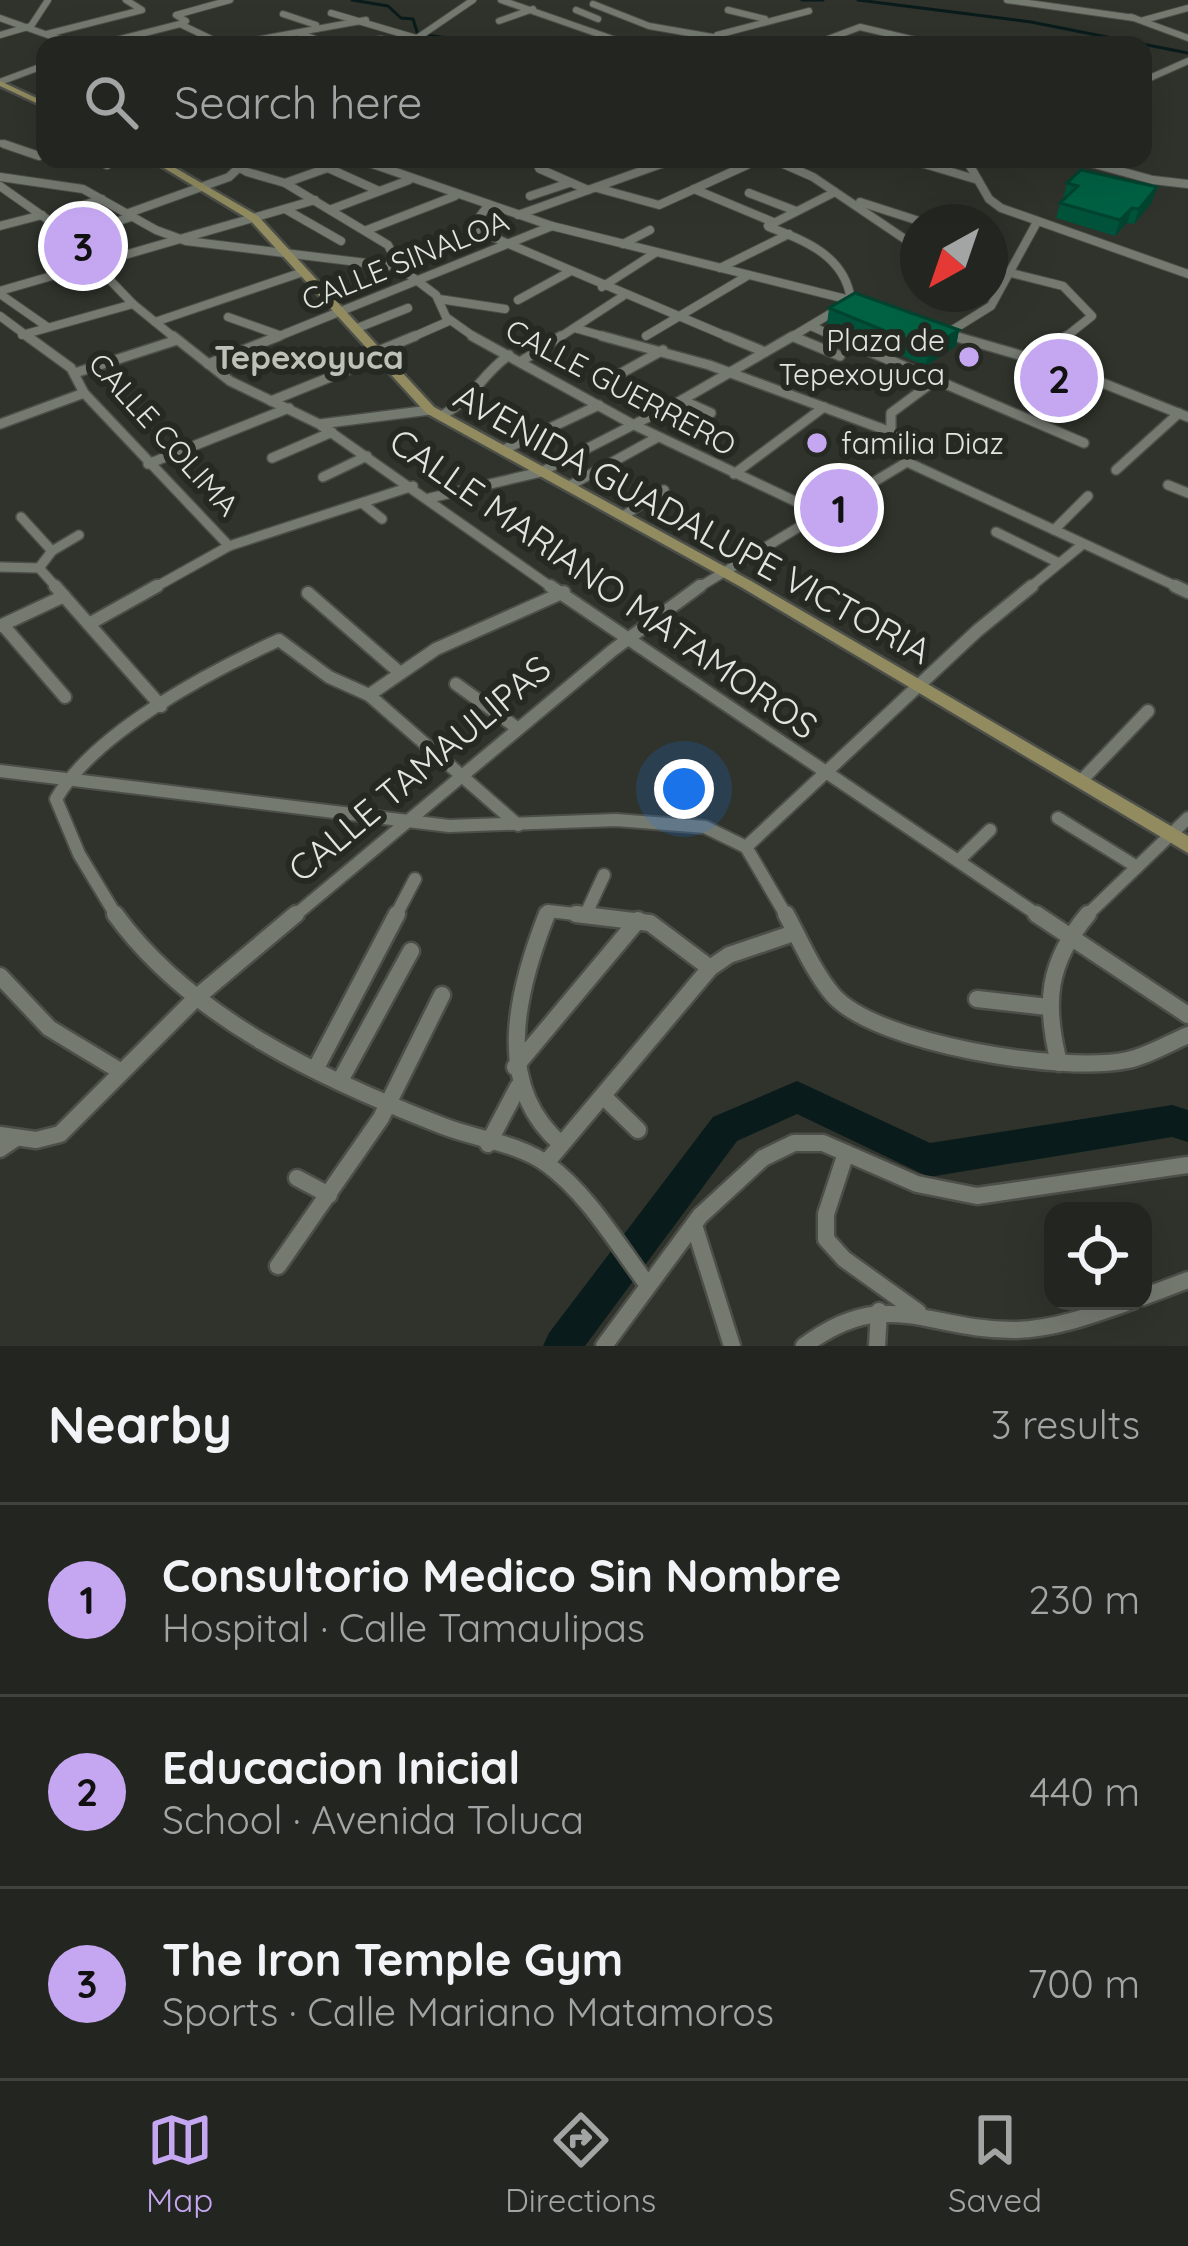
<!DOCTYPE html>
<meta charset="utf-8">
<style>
body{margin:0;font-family:Quicksand,sans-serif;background:#2f322d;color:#f1f3f6}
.controls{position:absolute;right:36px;bottom:36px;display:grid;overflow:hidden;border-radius:24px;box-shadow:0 12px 48px #0002}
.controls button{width:108px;height:108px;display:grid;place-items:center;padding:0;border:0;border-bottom:3px solid #40433e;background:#232620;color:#f1f3f6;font:60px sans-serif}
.compass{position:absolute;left:900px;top:204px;width:108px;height:108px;border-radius:50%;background:#232620;box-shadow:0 12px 48px #0002;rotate:220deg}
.you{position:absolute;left:684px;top:789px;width:42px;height:42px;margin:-30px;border:9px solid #fff;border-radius:50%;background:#1a73e8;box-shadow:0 0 0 18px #1a73e833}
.badge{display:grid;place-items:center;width:78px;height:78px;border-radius:50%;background:#c5a6f0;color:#111;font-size:39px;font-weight:700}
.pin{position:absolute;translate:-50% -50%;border:6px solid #fff;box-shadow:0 3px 12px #0006}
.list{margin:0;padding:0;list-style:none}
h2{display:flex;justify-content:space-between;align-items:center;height:156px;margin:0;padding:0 48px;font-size:51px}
h2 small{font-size:39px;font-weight:400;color:#a3a5a5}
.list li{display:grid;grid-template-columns:78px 1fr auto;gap:36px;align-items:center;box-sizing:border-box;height:192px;padding:0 48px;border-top:3px solid #40433e}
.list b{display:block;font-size:45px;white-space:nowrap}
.list p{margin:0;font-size:39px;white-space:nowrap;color:#a3a5a5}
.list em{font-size:39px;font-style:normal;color:#a3a5a5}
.icon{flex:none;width:66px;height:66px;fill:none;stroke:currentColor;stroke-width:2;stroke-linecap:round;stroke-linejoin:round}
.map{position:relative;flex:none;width:1188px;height:1346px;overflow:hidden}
.search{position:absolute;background:#232620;box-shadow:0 12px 48px #0002;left:36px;right:36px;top:36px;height:132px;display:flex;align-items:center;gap:30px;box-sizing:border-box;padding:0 42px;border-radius:24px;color:#a3a5a5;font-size:45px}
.sheet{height:732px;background:#232620}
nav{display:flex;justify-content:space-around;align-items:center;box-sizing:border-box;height:168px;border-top:3px solid #40433e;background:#232620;font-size:33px;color:#a3a5a5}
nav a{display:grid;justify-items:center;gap:6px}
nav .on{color:#c5a6f0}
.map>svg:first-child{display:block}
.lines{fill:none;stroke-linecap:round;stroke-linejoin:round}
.stream{stroke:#091b1b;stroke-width:3}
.river{fill:#091b1b;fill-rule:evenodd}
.minor-far4-casing{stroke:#4c4f49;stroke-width:8}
.minor-far3-casing{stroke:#4c4f49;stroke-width:10}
.minor-far2-casing{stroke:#4c4f49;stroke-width:12}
.minor-far1-casing{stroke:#4c4f49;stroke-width:16}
.minor-casing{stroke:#4c4f49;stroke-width:21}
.secondary-casing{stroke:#4c4f49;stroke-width:5}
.minor-far4{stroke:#757a71;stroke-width:6}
.minor-far3{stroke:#757a71;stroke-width:8}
.minor-far2{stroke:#757a71;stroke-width:9}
.minor-far1{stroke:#757a71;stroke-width:12}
.minor{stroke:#757a71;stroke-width:16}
.secondary{fill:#918b5f;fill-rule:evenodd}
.wall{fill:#00533a}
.shaded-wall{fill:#00442f}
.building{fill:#006143;stroke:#00442f;stroke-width:3}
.poi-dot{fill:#c5a6f0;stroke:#252922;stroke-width:4.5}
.labels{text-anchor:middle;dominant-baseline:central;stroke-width:12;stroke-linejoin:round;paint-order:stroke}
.far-street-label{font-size:30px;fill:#e1e4df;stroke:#252922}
.far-poi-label{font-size:30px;fill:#e1e4df;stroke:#252922;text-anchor:end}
.far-neighbourhood-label{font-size:33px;font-weight:bold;fill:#bdc2b8;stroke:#252922}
.street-label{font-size:36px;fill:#e1e4df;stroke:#252922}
</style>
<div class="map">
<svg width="1188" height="1346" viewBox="0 0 1188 1346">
<rect width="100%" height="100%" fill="#2f332b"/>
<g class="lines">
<!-- stream -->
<g class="stream">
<path d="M352,0L388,6L401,18L413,19L417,32"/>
<path d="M802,0H823"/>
<path d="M858,0L1031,22L1188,53"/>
<path d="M426,35L470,41L468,45"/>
</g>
<!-- river -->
<path class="river" d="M797,1081L930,1143L1172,1105L1188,1110V1142L1172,1137L929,1177L797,1114L737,1141L585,1346H543L549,1333L713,1117Z"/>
<!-- minor-far4 casing -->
<g class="minor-far4-casing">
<g id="minor-far4">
<path d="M501,0L630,45"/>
<path d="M1007,0L1134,18"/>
<path d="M593,4L649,26L718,38"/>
<path d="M576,10L598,19"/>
<path d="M728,10L765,19"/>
<path d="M331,13L416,38"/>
<path d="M283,14L316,25"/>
<path d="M1131,17L1188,38"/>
<path d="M0,18L76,45"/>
<path d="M1144,20L1188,8"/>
<path d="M499,21L533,9"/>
<path d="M299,33L331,45"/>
<path d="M47,34L142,10L126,0"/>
<path d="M0,35L31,26L48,0"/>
<path d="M719,39L717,35L809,11"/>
<path d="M97,45L180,24"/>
<path d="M224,45L180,24L186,21L176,15L230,0"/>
<path d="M228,45L366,20"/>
<path d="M345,45L381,39L394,45"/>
<path d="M407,45L473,0"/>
<path d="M812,45L860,27L936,45"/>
<path d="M1143,81L1188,61"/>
<path d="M0,82L40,67"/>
<path d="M0,143L13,147"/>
</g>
</g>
<!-- minor-far3 casing -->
<g class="minor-far3-casing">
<g id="minor-far3">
<path d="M4,144L39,156"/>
<path d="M96,159L107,165"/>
<path d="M224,159L247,172L285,183L388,245L399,267L436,295L446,317L477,339"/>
<path d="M358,159L552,226L858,302"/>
<path d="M772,159L813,177L918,248"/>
<path d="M908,159L978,180"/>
<path d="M966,159L989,199L1001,208L1188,274"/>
<path d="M1076,159L1153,180L1188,184"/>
<path d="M328,168L379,191"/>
<path d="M539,168L558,159"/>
<path d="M540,169L588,190"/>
<path d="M0,177L83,189L156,230L186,241L399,267"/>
<path d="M285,183L353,159"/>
<path d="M0,186L61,229L133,304L176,339"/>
<path d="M597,188L659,205L747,165L735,159"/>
<path d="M694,189L773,222"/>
<path d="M749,193L796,211"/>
<path d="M530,196L569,183"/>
<path d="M860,202L922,222"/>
<path d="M487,207L471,228L733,339"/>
<path d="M285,209L341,241"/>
<path d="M332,209L409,180"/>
<path d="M69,210L102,199"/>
<path d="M126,214L229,177L248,159"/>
<path d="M518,215L675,159"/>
<path d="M929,222L954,210"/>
<path d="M0,226L42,215"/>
<path d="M768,226L835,192"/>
<path d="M769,227C806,241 845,256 851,300"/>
<path d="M367,230L455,196"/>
<path d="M69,237L131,217"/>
<path d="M623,244L650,230"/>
<path d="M398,257L426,245"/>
<path d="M720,268L789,234"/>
<path d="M1007,272L1063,286L1092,316L1063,339"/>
<path d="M602,287L655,253"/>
<path d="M0,291L315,200"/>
<path d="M0,294L46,326"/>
<path d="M439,299L505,309"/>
<path d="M518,300L569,272"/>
<path d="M0,316L31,339"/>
<path d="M228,317L279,335"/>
<path d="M155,322L303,272"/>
<path d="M811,326L840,339"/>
<path d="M355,329L408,308"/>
<path d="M578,329L613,339"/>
<path d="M945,333L964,339"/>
<path d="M946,334L991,306L1037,222"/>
<path d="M22,335L133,304"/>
<path d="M646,336L747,276"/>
<path d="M272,339L552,226"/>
<path d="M408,339L449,321"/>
<path d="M557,339L623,296"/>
<path d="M788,339L840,308"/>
</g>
</g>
<!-- minor-far2 casing -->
<g class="minor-far2-casing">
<g id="minor-far2">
<path d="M27,336L71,368L84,393L229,546"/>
<path d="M173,336L230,381L319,424L554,589"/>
<path d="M472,336L632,424L820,513"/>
<path d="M602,336L709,365L891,432"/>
<path d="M726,336L765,352"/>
<path d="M833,336L1084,443"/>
<path d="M954,336L1065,368L1188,417"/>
<path d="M794,337L840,356"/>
<path d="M376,352L415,336"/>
<path d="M1037,359L1067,336"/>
<path d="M520,362L561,336"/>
<path d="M208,364L279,336"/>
<path d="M75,373L177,340"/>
<path d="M616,376L663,350"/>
<path d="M682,400L711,413"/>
<path d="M271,401L380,357"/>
<path d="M441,416C477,396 479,377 509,355"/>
<path d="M0,424L84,393"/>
<path d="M320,424L430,410"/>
<path d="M503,450L599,405"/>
<path d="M272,458L332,432"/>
<path d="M907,462L1182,589"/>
<path d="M907,462L891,432V413L937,379"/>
<path d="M148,464L289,408"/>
<path d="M1116,470L1179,413"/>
<path d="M734,474L824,407"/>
<path d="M323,477L367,456"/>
<path d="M1168,485L1188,493"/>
<path d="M569,486L658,437"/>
<path d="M430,498L541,472L682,400L793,336"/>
<path d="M362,503L382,519"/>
<path d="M623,516L664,490"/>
<path d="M21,517L52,551"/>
<path d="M1054,530L1088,496"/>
<path d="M996,532L1059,563"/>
<path d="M0,567L39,568L58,589"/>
<path d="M39,568L52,551L79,535"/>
<path d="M152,589L229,546L413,486"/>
<path d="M696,589L907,462"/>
<path d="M1028,589L1083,544"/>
</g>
</g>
<!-- minor-far1 casing -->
<g class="minor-far1-casing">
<g id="minor-far1">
<path d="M55,586L161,706"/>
<path d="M550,586L1041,917"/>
<path d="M1175,586L1188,592"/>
<path d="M308,593L399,672"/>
<path d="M89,624L157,586"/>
<path d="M3,625L65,697"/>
<path d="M0,626L64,596"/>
<path d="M456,684L517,728"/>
<path d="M369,695L436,649L564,592"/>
<path d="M0,771L449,826L616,820L705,827L746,847L787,917"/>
<path d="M1081,781L1148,711"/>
<path d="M1058,818L1137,867"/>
<path d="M746,847L977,631L1032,586"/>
<path d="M959,860L990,830"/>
<path d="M585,916L604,875"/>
<path d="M117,917L79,854L56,799C95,732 209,672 279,640L329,677L369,695L518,825"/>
<path d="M293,917L613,650L700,586"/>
<path d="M395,917L415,879"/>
<path d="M545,917L548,911L601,917"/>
<path d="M1085,917L1188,818"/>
</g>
</g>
<!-- minor casing -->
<g class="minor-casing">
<g id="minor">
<path d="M115,914C191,1019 324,1080 443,1126C476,1139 518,1143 547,1164C588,1194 617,1244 647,1284"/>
<path d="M547,914C517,990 492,1085 561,1144"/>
<path d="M576,914L650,923L710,968"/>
<path d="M786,914C800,940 814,973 833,995C876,1044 1064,1074 1128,1060C1148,1056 1169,1043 1188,1035"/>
<path d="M1036,914L1188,1015"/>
<path d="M0,976L49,1028L120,1071"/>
<path d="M977,999L1048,1007"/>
<path d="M1059,1063C1044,1003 1047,963 1088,914"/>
<path d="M317,1066L397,914"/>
<path d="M515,1067L638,920"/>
<path d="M341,1079L411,951"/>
<path d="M603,1096L638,1130"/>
<path d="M0,1135L36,1140L60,1134L196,998L296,914"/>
<path d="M488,1144L518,1087"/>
<path d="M0,1149L16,1138"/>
<path d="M846,1153L826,1214V1239L844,1259L918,1312"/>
<path d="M546,1163L710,968L729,955L794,933"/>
<path d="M297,1178L329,1195"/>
<path d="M694,1225L732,1346"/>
<path d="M278,1266L381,1118L442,995"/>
<path d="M1143,1297L1188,1280"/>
<path d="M604,1346L700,1216L763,1158L794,1143H823L917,1184L977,1196L1188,1165"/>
<path d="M804,1346C887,1284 927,1331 1016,1330C1056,1329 1095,1314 1132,1301"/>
<path d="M877,1346L879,1311"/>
</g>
</g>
<!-- secondary casing -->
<g class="secondary-casing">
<g id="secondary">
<path d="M0,81L45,102V107L0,86Z"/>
<path d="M149,159H160L258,216L434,407L751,581L1188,836V853L741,587L426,413L250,220Z"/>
</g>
</g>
<!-- minor-far4 -->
<use href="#minor-far4" class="minor-far4"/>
<!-- minor-far3 -->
<use href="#minor-far3" class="minor-far3"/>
<!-- minor-far2 -->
<use href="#minor-far2" class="minor-far2"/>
<!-- minor-far1 -->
<use href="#minor-far1" class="minor-far1"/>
<!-- minor -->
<use href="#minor" class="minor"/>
<!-- secondary -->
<use href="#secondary" class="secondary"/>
</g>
<!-- wall -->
<g class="wall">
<path d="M1067,183L1152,202L1134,224L1127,223L1115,236L1056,218L1060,203L1065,198H1063Z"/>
<path d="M829,308L959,330L956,346L926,366L827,324Z"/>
</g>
<!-- shaded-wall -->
<g class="shaded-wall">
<path d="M1157,187L1152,202L1134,224L1139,209Z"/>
<path d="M1132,208L1127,223L1115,236L1120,220Z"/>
<path d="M959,330L956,346L926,366L929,349Z"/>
</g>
<!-- building -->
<g class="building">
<path d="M1081,170L1157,187L1139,209L1132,208L1120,220L1060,203L1078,186L1067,183Z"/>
<path d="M855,293L959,330L929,349L829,308Z"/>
</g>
<!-- markers -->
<g class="poi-dot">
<circle cx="969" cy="357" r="12"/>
<circle cx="817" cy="443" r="12"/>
</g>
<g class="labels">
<!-- far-street labels -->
<g class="far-street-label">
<text transform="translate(405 260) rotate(-22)">CALLE SINALOA</text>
<text transform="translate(621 387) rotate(28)">CALLE GUERRERO</text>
<text transform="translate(164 434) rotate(48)">CALLE COLIMA</text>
</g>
<!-- far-poi labels -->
<g class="far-poi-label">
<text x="945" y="340">Plaza de<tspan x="945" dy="34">Tepexoyuca</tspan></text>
<text x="841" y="443" text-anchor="start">familia Diaz</text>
</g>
<!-- far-neighbourhood labels -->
<g class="far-neighbourhood-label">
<text x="309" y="356">Tepexoyuca</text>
</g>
<!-- street labels -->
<g class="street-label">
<text transform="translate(693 523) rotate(29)">AVENIDA GUADALUPE VICTORIA</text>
<text transform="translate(604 583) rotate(35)">CALLE MARIANO MATAMOROS</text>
<text transform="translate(419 768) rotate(-40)">CALLE TAMAULIPAS</text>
</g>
</g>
</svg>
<div class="controls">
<button><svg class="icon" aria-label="locate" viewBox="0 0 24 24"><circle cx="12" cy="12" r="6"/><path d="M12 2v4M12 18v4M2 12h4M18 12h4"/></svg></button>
</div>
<svg class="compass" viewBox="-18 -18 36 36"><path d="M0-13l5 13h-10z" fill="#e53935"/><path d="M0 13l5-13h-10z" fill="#a3a5a5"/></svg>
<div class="you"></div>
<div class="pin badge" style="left:839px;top:508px">1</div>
<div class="pin badge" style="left:1059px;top:378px">2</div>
<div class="pin badge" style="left:83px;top:246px">3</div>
<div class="search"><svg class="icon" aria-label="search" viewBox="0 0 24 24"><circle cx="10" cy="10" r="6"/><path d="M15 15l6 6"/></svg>Search here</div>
</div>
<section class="sheet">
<h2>Nearby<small>3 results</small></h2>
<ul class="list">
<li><span class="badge">1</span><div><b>Consultorio Medico Sin Nombre</b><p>Hospital · Calle Tamaulipas</p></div><em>230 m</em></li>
<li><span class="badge">2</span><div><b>Educacion Inicial</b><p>School · Avenida Toluca</p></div><em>440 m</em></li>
<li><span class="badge">3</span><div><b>The Iron Temple Gym</b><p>Sports · Calle Mariano Matamoros</p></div><em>700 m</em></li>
</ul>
</section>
<nav>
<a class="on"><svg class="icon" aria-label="map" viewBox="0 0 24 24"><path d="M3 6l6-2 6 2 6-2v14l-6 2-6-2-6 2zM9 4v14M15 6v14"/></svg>Map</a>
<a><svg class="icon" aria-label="directions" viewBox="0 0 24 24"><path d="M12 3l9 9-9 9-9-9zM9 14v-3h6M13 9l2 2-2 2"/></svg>Directions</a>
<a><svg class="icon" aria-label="saved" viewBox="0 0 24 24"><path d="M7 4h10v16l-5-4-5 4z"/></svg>Saved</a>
</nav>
